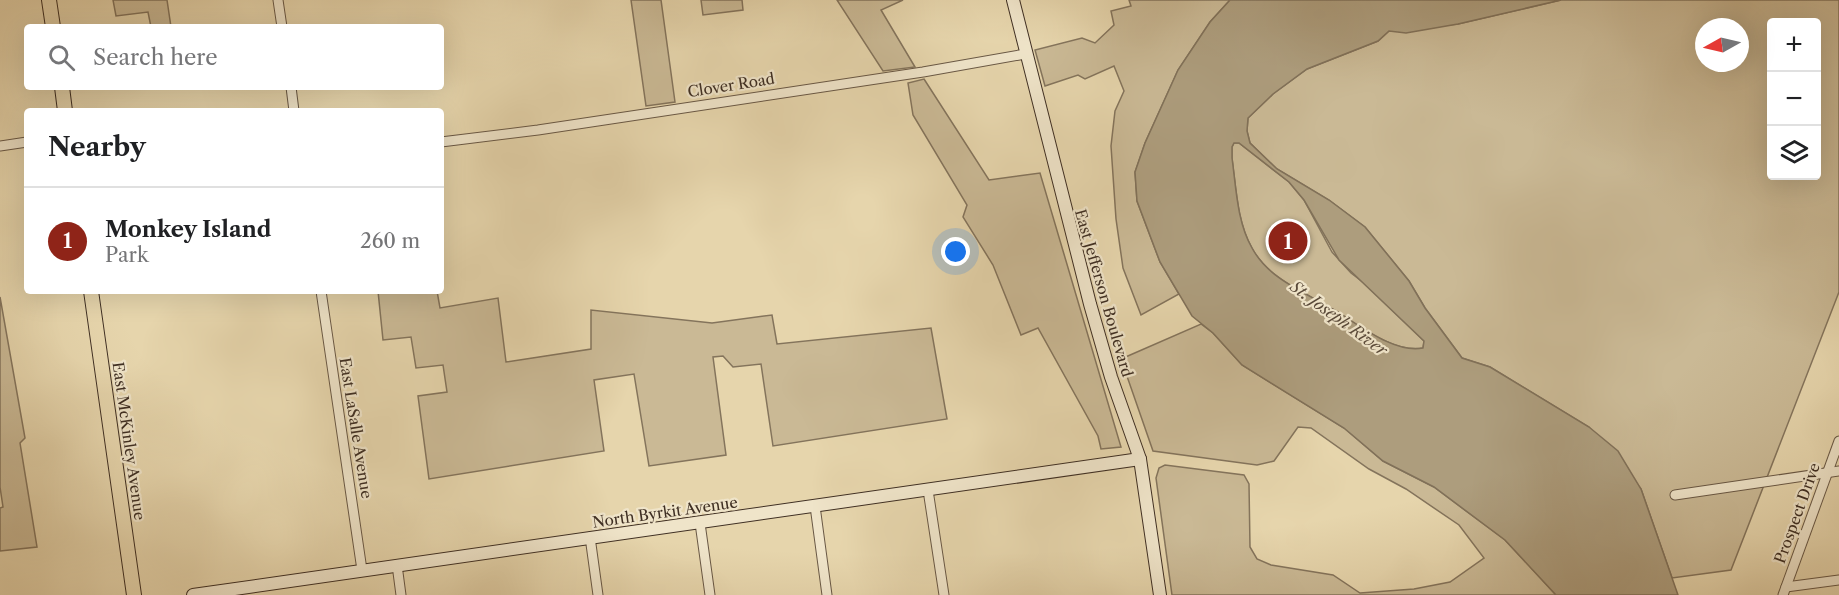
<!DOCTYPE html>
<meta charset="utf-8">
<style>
body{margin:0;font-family:"Libre Caslon Text",serif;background:#f6f6f6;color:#202124}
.controls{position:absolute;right:18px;top:18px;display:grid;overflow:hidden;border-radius:6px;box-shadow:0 6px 24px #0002}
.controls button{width:54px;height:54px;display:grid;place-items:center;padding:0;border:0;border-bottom:2px solid #e0e0e0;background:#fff;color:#202124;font:30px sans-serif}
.compass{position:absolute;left:1695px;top:18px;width:54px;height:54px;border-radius:50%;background:#fff;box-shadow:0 6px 24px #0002;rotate:262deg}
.you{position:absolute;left:956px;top:252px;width:21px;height:21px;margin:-15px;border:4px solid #fff;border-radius:50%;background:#1a73e8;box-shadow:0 0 0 9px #1a73e833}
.badge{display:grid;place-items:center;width:39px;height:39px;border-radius:50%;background:#8f2418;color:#fff;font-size:20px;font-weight:700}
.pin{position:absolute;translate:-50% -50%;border:3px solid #fff;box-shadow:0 2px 6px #0006}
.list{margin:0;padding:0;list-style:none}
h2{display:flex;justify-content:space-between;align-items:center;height:78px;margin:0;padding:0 24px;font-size:26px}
h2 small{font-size:20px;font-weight:400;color:#757577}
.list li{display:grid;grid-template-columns:39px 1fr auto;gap:18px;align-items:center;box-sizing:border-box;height:108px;padding:0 24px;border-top:2px solid #e0e0e0}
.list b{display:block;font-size:22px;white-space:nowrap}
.list p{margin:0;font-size:20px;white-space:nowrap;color:#757577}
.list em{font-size:20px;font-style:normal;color:#757577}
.icon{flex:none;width:33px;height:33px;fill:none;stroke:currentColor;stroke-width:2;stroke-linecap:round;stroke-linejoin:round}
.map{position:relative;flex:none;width:1839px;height:595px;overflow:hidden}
.search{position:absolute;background:#fff;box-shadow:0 6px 24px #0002;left:24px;top:24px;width:420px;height:66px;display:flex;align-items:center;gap:15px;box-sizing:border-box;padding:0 21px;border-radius:6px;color:#757577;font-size:22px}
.panel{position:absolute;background:#fff;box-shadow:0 6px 24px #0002;left:24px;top:108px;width:420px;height:186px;border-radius:6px}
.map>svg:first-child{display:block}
.green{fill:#cab995;stroke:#84745c;stroke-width:1.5;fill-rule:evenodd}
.water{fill:#ad9d7d;stroke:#817159;stroke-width:1.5;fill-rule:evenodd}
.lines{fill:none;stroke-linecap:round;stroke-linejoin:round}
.street-casing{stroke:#695845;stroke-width:11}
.secondary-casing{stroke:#3f2f23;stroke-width:14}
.primary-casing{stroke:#3f2f23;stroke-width:16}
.street{stroke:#efe4c9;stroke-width:9}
.secondary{stroke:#efe4c9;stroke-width:12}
.primary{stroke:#e6d5ac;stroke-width:14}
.labels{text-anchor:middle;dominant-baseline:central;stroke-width:4.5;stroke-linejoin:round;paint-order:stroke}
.street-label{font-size:15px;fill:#3f2f23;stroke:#efe4c9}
.water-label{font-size:16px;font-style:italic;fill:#5a4a3a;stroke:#efe4c9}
</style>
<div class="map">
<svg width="1839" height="595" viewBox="0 0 1839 595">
<rect width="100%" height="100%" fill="#e6d5ac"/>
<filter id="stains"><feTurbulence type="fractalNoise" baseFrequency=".00333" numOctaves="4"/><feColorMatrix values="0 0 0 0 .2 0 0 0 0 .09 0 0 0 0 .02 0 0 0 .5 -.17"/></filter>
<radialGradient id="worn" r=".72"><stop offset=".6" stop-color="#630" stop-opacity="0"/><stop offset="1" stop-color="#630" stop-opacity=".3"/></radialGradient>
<!-- green -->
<g class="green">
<path d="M113,0H167L171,27H151L148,12L116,16Z"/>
<path d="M631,0H661L675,102L646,106Z"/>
<path d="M701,0H742L743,10L703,15Z"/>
<path d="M837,0H903L881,10L915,67L883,71Z"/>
<path d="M1129,0H1230L1210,22L1178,70L1145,143L1135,172L1137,201L1160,262L1179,294L1141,315L1123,268L1116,219L1111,146L1115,111L1124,91L1114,66L1085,79L1078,75L1045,86L1035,50L1082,38L1095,43L1114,25L1111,11L1131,6Z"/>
<path d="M1561,0H1839V292L1731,570L1672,578L1641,489L1589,427L1490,367L1462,358L1425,308L1409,281L1365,227L1329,200L1277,169L1250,143L1247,131L1248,118L1273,94L1307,69L1378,41L1389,31L1458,24ZM1772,22H1816V176H1772ZM1704,27H1740V63H1704Z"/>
<path d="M924,79L989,180L1040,173L1121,447L1101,449L1098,436L1038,328L1021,335L993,265L963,217L967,205L913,115L908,83Z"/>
<path d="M1234,143H1239L1289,182L1304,200L1332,252L1351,273L1364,283L1424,341L1423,348C1394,353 1359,326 1336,311C1307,293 1269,280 1252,248C1237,222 1236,187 1232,158V147Z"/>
<path d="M378,291H437L440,308L498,298L506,362L591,349V310L712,323L772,315L777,344L931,328L947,419L773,446L761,364L733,367L723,356L713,357L726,455L649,466L634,374L594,380L604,451L429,479L418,396L447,392L443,365L416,368L411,337L383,340Z"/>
<path d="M0,297L25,438L20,443L37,547L0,551V508L3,507L0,487Z"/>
<path d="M1201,324L1213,333L1242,365L1344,428L1383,461L1434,487L1505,540L1556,595H1172L1156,478L1159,468L1165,465L1244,475L1249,484L1250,547L1257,559L1271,565L1333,575L1360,593L1414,589L1450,582L1484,558L1459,525L1406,489L1369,469L1311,428L1298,427L1274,461L1257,465L1153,451L1121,359Z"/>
</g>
<!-- water -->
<path class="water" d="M1230,0H1561L1458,24L1406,33L1389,31L1378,41L1307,69L1273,94L1248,118L1247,131L1250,143L1277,169L1329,200L1365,227L1409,281L1425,308L1462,358L1490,367L1589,427L1618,451L1641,489L1678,595H1556L1505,540L1434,487L1383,461L1344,428L1242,365L1213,333L1192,316L1160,262L1137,201L1135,172L1145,143L1178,70L1210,22ZM1234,143H1239L1289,182L1304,200L1339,260L1424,341L1423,348C1395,354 1359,325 1336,311C1307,293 1269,280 1252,248C1237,222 1236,187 1232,158V147Z"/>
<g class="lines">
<!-- street casing -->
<g class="street-casing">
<g id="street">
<path d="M278,0L282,27"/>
<path d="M291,87L294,111"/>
<path d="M441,142L538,130L923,72L1025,54"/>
<path d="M0,146L27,142"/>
<path d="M321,291L362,570"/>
<path d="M928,490L944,595"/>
<path d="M1675,495L1839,471"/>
<path d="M815,506L827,595"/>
<path d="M700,523L710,595"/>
<path d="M590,537L598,595"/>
<path d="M397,565L401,595"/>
<path d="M1786,587L1839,580"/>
<path d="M1783,595L1839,441"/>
</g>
</g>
<!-- secondary casing -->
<g class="secondary-casing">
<g id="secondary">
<path d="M1013,0L1090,304L1111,377L1140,459L1160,595"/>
<path d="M193,595L1140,459"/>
</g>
</g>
<!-- primary casing -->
<g class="primary-casing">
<g id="primary">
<path d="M49,0L53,27"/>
<path d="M62,87L65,111"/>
<path d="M91,291L134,595"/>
</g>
</g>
<!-- street -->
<use href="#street" class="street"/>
<!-- secondary -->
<use href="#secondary" class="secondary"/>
<!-- primary -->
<use href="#primary" class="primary"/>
</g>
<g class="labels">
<!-- street labels -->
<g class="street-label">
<text transform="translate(731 85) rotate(-9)">Clover Road</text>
<text transform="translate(1104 293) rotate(74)">East Jefferson Boulevard</text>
<text transform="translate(356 428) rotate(81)">East LaSalle Avenue</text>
<text transform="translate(129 441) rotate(82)">East McKinley Avenue</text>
<text transform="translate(665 512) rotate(-8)">North Byrkit Avenue</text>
<text transform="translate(1797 513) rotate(-70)">Prospect Drive</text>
</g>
<!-- water labels -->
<g class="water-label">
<text transform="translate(1339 318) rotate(36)">St. Joseph River</text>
</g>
</g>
<rect width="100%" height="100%" filter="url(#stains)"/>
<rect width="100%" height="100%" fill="url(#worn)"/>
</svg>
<div class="controls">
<button>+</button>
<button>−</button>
<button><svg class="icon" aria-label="layers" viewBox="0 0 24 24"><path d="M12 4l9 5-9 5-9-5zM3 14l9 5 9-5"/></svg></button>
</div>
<svg class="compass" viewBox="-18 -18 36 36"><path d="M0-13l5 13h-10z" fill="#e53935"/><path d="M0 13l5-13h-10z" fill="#757577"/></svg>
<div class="you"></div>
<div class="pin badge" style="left:1288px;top:241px">1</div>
<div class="search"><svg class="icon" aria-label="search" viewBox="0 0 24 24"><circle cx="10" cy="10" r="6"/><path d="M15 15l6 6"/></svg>Search here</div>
<section class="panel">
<h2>Nearby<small></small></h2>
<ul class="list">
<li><span class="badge">1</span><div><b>Monkey Island</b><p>Park</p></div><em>260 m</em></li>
</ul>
</section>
</div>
